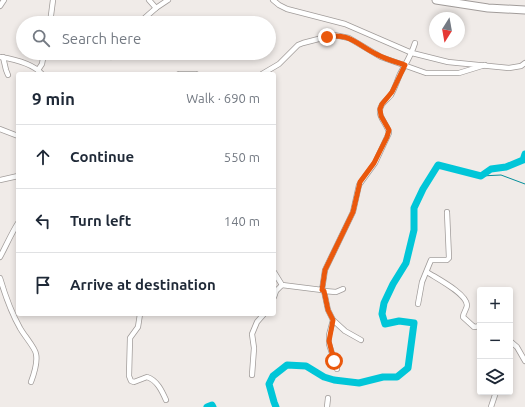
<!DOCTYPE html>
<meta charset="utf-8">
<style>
body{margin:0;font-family:Ubuntu,sans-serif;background:#f6f6f7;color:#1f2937}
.controls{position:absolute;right:12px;bottom:12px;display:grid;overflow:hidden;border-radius:4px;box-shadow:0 2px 6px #0003}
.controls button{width:36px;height:36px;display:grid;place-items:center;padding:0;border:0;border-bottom:1px solid #e0e1e3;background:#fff;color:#1f2937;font:20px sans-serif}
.compass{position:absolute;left:429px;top:12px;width:36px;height:36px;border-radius:50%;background:#fff;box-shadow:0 2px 6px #0003;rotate:191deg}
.stop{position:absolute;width:12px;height:12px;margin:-9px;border:3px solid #ea580c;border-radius:50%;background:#fff}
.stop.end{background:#ea580c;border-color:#fff;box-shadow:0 1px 4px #0008}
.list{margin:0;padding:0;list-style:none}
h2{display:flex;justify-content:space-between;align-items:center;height:52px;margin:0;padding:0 16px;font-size:17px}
h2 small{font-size:13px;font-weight:400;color:#747a83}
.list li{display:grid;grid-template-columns:26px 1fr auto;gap:12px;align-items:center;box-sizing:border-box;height:64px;padding:0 16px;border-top:1px solid #e0e1e3}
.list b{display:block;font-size:15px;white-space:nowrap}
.list em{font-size:13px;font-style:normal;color:#747a83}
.icon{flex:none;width:22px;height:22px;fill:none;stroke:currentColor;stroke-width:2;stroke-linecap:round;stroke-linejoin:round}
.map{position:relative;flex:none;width:525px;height:407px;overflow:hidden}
.search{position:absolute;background:#fff;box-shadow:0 2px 6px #0003;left:16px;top:16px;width:260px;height:44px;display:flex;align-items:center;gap:10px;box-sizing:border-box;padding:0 14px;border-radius:22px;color:#747a83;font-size:15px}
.panel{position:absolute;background:#fff;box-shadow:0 2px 6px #0003;left:16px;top:72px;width:260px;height:244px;border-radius:4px}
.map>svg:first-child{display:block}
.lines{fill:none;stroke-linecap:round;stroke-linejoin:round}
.stream{stroke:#058f9b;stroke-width:1}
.river{stroke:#00c6d8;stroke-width:7}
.minor-casing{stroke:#a19c9a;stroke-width:6}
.highway-casing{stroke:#a19c9a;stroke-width:9}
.minor{stroke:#fff;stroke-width:4.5}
.highway{stroke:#fff;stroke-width:7}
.route{stroke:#ea580c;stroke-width:5}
</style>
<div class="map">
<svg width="525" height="407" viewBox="0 0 525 407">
<rect width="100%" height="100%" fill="#f0ebe8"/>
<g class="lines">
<!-- stream -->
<path class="stream" d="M481,176L501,175L525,184"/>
<!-- river -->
<g class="river">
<path d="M207,407L212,405L213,407"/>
<path d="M276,407L274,402L269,384L273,376L287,365L306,366L324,377L334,380L359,383L383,377H397L408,368L414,323L399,321L385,324L382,314L384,303L393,284L406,263L414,230V208L423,189L438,165L481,176L491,169L506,167L523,160L525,154"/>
</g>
<!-- minor casing -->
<g class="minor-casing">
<g id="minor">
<path d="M149,0L156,8"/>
<path d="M273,0L279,5L287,9L345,24L412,53L448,62L509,68L521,66L525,63"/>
<path d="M0,6L4,0"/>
<path d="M50,23L53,0"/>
<path d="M139,23L156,8L168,0"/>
<path d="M0,57C13,59 33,64 42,74"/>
<path d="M3,57L6,70L8,75"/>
<path d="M111,57L115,53"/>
<path d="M38,70L42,64L44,53"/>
<path d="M179,74H196"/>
<path d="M262,74L279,64L298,45L303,43L334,35L349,38L381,57L426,73H459L485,65"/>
<path d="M0,129L18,136"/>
<path d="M0,180L18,176"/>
<path d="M0,257C6,246 11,234 18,223"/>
<path d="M274,272L282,285L322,290L325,270L353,212L359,185L375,163L389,133C388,126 381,120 380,113C379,104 387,100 391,95C395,88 397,81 400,74C406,63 411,56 415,43"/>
<path d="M427,272C436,278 466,293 467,305C467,309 463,313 463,317L474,327L480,326"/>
<path d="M0,278C5,295 11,312 20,328C23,334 36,349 36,354C38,363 34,374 31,382"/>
<path d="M322,290L324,291L328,310L333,320L329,335V344L337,369"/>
<path d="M324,291L336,292L343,289"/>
<path d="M274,297L276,291L282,285"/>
<path d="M418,304L422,282L431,260H447L449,258L447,212"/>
<path d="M140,314L138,327L130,338L129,376L131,381L134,382L147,377C157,380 162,391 166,400"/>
<path d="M333,320L345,331L361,340"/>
<path d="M510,341L517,347L525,361"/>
<path d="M252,375L254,348L252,334L257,322L264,314"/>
<path d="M327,407L328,398"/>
<path d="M491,407L496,392"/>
</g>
</g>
<!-- highway casing -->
<g class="highway-casing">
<path id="highway" d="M436,0L488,8L525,10"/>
</g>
<!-- minor -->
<use href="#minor" class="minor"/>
<!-- highway -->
<use href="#highway" class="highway"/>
</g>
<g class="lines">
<!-- route -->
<path class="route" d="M327,37C348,32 358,45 376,54C385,59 396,62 405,65L392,92L382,104L380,109L381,116L389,130L387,137L374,163L360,182L353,212L325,270L322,290L324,291L328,310L333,320L329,341L334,361"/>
</g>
</svg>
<div class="controls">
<button>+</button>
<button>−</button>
<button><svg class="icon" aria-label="layers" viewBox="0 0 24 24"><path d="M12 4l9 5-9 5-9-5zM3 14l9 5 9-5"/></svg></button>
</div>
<svg class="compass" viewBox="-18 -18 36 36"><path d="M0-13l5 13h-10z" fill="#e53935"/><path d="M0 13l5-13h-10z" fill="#747a83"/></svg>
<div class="stop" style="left:334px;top:361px"></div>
<div class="stop end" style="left:327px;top:37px"></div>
<div class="search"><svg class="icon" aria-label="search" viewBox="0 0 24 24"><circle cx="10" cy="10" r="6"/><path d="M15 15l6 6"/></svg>Search here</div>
<section class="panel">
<h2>9 min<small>Walk · 690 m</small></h2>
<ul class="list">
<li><svg class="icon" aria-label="ahead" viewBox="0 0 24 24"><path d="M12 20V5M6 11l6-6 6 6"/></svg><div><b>Continue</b></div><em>550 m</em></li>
<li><svg class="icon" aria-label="left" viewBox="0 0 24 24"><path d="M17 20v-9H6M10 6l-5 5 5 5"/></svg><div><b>Turn left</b></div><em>140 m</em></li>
<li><svg class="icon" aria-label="arrive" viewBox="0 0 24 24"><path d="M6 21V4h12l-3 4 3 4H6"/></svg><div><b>Arrive at destination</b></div></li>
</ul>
</section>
</div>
